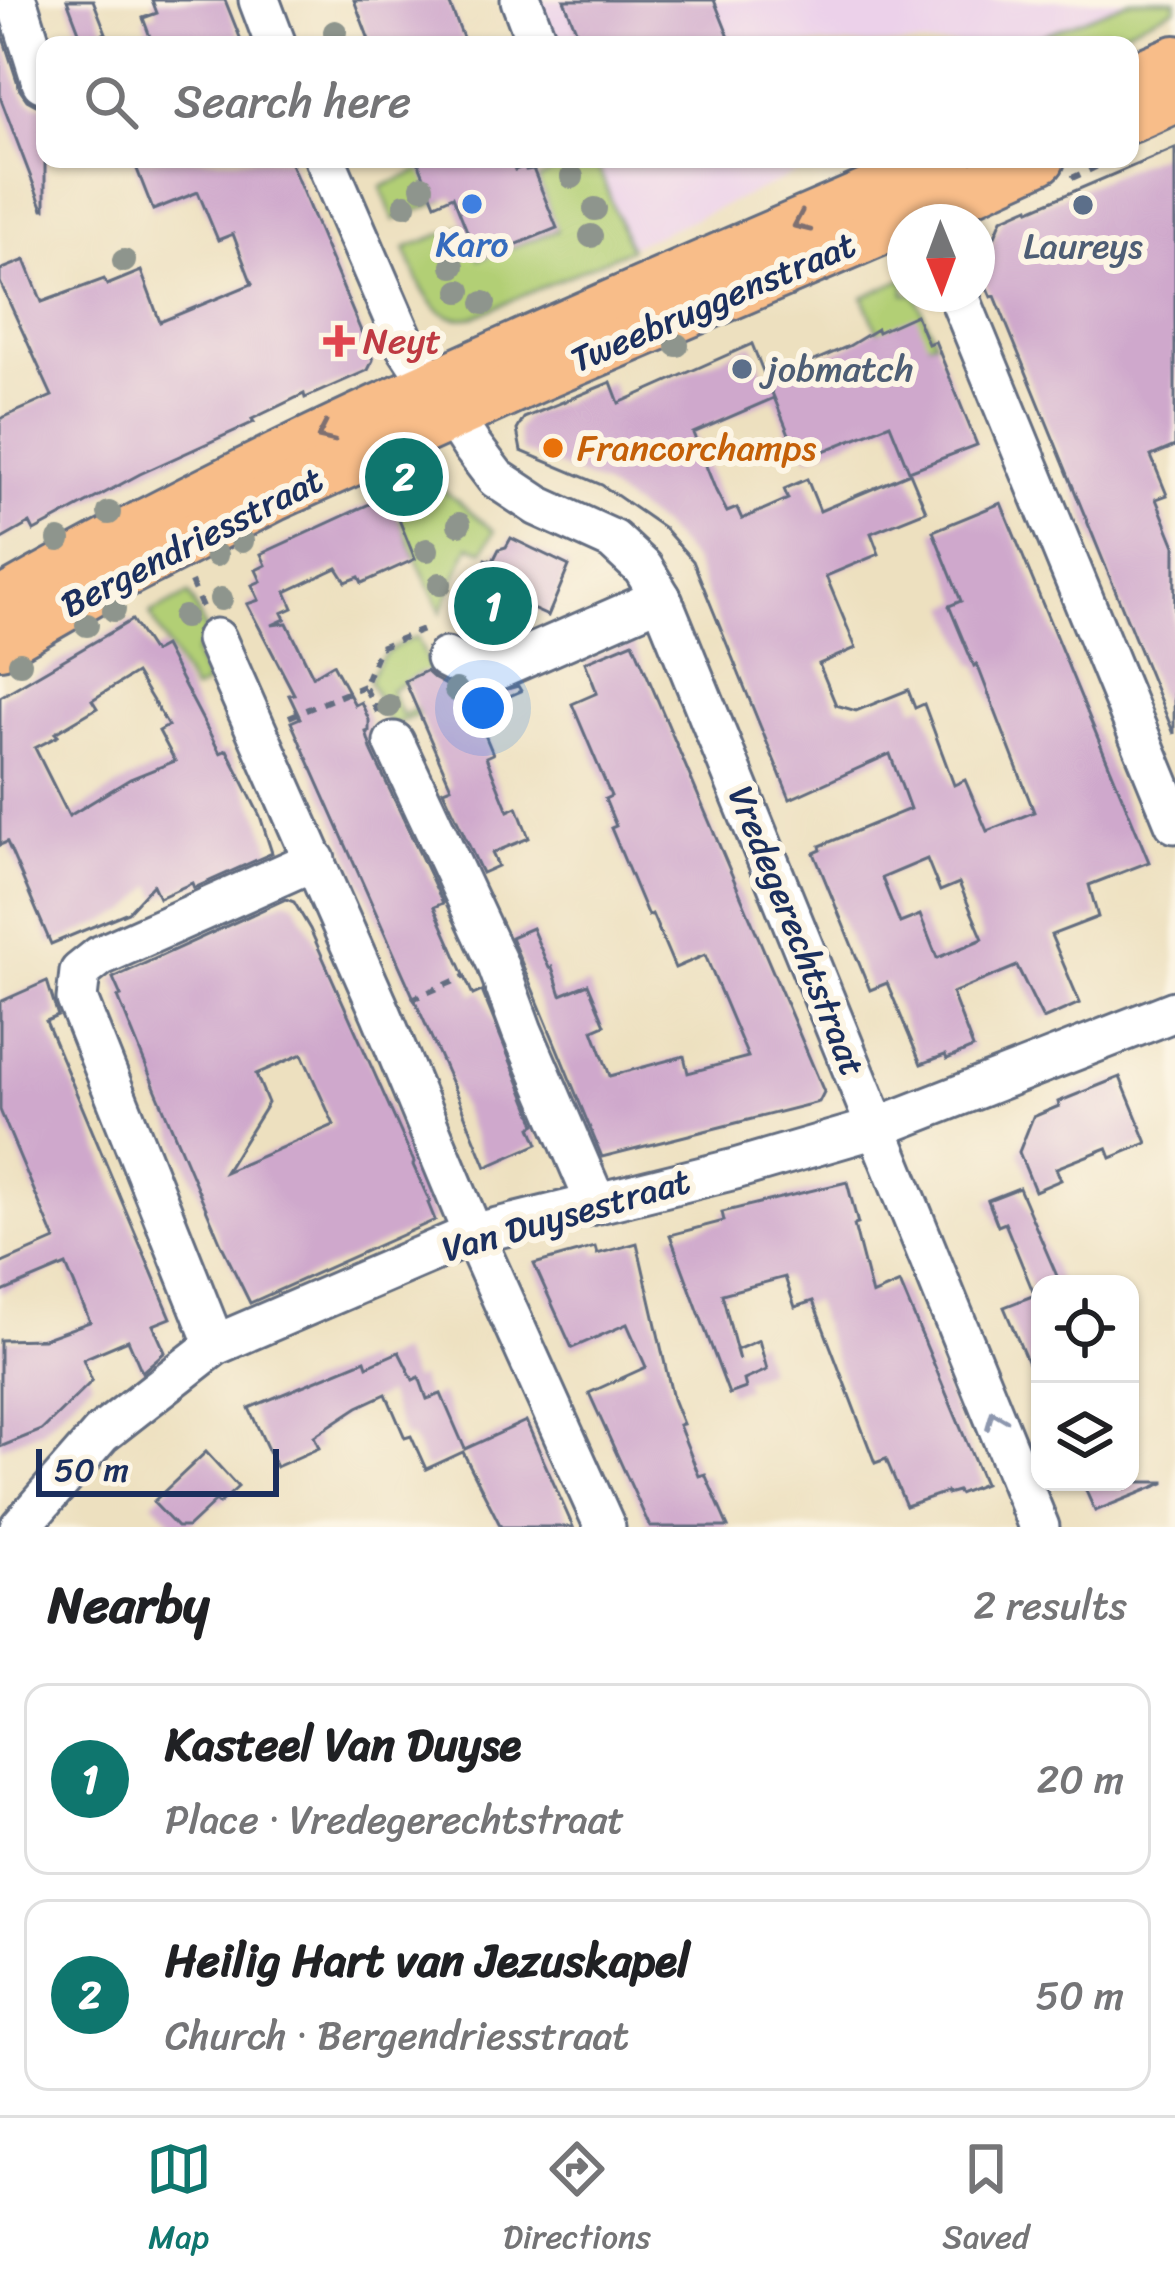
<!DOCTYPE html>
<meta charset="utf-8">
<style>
body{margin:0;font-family:Sriracha,sans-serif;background:#f6f6f6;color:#202124}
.controls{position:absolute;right:36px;bottom:36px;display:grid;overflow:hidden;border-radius:24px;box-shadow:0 3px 9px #0004}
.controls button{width:108px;height:108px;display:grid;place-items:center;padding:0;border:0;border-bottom:3px solid #e0e0e0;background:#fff;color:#202124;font:60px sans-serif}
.compass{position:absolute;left:887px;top:204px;width:108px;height:108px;border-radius:50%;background:#fff;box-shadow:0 3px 9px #0004;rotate:179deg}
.scale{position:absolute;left:36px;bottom:30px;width:243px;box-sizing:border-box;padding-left:12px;border:6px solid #1b2f5e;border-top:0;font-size:33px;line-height:42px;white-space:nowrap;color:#1b2f5e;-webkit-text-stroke:9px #fcf5e5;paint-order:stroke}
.you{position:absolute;left:483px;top:708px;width:42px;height:42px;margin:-30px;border:9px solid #fff;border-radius:50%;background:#1a73e8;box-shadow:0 0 0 18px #1a73e833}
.badge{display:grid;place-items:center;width:78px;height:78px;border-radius:50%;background:#0f766e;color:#fff;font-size:39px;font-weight:700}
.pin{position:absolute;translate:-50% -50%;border:6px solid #fff;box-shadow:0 3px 12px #0006}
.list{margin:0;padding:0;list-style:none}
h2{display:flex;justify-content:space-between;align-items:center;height:156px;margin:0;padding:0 48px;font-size:51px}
h2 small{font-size:39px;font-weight:400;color:#757577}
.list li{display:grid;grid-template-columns:78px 1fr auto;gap:36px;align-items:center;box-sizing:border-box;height:192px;margin:0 24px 24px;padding:0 24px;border:3px solid #e0e0e0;border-radius:24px}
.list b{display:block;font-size:45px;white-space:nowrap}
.list p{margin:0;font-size:39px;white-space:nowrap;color:#757577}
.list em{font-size:39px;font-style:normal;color:#757577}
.icon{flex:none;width:66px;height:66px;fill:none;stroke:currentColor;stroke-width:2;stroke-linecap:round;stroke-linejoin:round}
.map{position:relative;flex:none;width:1175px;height:1527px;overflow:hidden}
.search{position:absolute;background:#fff;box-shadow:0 3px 9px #0004;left:36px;right:36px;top:36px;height:132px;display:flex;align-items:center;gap:30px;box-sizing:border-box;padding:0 42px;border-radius:24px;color:#757577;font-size:45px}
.sheet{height:588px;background:#fff}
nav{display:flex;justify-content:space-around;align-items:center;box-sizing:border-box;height:168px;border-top:3px solid #e0e0e0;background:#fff;font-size:33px;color:#757577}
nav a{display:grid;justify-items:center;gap:6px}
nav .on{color:#0f766e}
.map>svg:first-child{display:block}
.built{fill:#ecd1ea}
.green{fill:#b2cf75;stroke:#667f6a;stroke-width:3}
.building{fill:#cfa8cc;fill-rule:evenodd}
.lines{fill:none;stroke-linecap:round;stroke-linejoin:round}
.minor-casing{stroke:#646d80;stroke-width:45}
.major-casing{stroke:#646d80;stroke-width:54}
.path{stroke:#646d80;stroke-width:6;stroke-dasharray:9 9;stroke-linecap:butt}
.minor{stroke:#fff;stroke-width:39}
.major{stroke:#f8bd89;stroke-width:48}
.tree{fill:#8e958d}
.oneway{stroke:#7e6f71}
.oneway2{stroke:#8d97ae}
.shop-dot{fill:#3f7fe0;stroke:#fcf5e5;stroke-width:4.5}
.service-dot{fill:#5c6f8a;stroke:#fcf5e5;stroke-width:4.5}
.health-dot{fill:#e0444e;stroke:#fcf5e5;stroke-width:4.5}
.food-dot{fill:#e8710a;stroke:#fcf5e5;stroke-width:4.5}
.labels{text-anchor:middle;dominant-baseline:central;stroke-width:12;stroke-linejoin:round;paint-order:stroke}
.shop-label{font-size:36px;fill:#366cbe;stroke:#fcf5e5}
.service-label{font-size:36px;fill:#4e5e75;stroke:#fcf5e5}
.street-label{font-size:36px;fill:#1b2f5e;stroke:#fcf5e5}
.health-label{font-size:36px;fill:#be3a42;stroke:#fcf5e5;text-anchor:start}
.food-label{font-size:36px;fill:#c56008;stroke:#fcf5e5;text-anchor:start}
</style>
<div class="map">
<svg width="1175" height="1527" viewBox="0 0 1175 1527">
<rect width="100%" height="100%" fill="#fcf5e5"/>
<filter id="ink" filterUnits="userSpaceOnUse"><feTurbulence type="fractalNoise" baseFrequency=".00833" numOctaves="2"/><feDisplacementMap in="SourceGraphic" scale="24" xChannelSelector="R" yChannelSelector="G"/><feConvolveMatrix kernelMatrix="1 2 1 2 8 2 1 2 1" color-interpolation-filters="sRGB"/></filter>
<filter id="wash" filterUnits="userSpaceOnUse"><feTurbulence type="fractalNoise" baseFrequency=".004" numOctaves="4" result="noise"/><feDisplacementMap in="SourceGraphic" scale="48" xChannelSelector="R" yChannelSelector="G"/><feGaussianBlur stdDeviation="2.7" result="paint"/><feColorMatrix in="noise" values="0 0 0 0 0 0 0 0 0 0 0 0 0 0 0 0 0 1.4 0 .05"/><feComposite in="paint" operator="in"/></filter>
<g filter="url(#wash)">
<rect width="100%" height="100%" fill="#ede0bf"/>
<!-- built -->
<g class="built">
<path d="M535,0H1175V8L1091,45H552Z"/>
<path d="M595,159H830L629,247Z"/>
</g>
<!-- green -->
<g class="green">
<path d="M1131,0H1175V8L1091,45H1018Z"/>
<path d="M554,159H595L630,249L474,317C431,327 418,280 405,248L469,224V236L479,259L557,231L538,180L547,175Z"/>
<path d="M424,169L434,202L444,200L394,220L381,187Z"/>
<path d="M905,278V294H915L935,341L928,344L878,332L863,297Z"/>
<path d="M414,482L445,491L494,531L483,551L469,546L441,612L388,498Z"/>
<path d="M189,594L209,637L199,645L195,655L207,684L193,691L150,614Z"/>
<path d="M417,637L432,672L421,676L420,674L390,690L402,715L442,697L439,688L452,681L477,691L390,726L369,681C378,656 392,646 417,637Z"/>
</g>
<g id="blocks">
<!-- building -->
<g class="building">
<path d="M67,0H93L106,33L83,42Z"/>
<path d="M152,0H225L243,45H153L143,18L157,13Z"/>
<path d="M354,0H448L466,45H371Z"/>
<path d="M564,0H714L732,45H582Z"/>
<path d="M0,28L20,90L27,100L36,105H45V209H43L0,97Z"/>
<path d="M1175,148V446L1151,456L1167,495L1156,499L1175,546L1174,734L995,296L991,297L980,272L1002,219L1029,207L1030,210Z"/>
<path d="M133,159H289L373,360L368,370L305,398L304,394L252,419L254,422L140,474L34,531L30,523L0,540V419L52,396L0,282V270L25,260L42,302L104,279L107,285L141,271L160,322L252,284L233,234L218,240L198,192L153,210Z"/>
<path d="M417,159H511L515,170L525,166L526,170L533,169L557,228L488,256H477L453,196L435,204Z"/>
<path d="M916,315L928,344L935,341L977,445L909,471L890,424L809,457L789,434L771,390L774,398L693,433L716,491L727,512L737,508L742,519L788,499L784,489L807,479L820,511L910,473L926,511L871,533L879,554L826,576L856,648L819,664L836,705L856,711L908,690L915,708L924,704L954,785L965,780L987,831L1034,812L977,664L974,666L949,606L961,601L933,531L1001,503L1149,862L1089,885L1098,917L1051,935L1080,1003L1043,1019L1017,966L952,993L973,1048L947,1059L945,1055L921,1064L887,983L870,990L814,853L821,850L820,846L910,809L890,754L790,799L693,561L664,528L602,485L521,451L517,430L524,418L611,382L619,403L752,344L767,381L849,346L877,329L878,332ZM927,859L940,891L959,883L983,939L937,958L920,915L900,923L882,878Z"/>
<path d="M389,495L415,559L362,583L359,577L346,582L337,568L286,592L293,608L282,613L285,619L272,625L287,623L313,676L333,664L355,705L361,702L369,720V731L366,732L372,752L443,903L434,907L473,995L482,991L536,1124L531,1127L538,1144L486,1167L453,1086L291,722L300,718L289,695L294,694L247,604L259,600L252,585L261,581L256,570L266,565L261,554Z"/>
<path d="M511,538L569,566L548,616L519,603L502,641L479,648L459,638L486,559L493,561L499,549L506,547Z"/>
<path d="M132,620L153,652L164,646L220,753L227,750L260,816L272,853L194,888L192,883L159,898L153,885L128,912L51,944L7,842L0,845V697ZM136,673L168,726L159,731L175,761L130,779L69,816L35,748L58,736L55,733L97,708L92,700Z"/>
<path d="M633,642L824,1092L819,1102L602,1157L511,937L532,928L549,968L552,967L561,995L588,984L605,1025L593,1030L610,1076L684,1056L688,1073L748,1057L705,955L675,968L652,914L648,916L611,828L616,826L605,799L611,796L572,704L597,693L585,662Z"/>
<path d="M426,671L435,679L465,695L479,697L518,686L521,691L475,711L493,754L486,757L508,811L517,807L529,838L492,853L498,866L482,873L443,790L451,787L405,681Z"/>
<path d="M286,899L294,902L310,929L414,1162L413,1165L430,1202L428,1203L435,1220L250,1303L221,1244L157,1093L118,997L121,996L113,978ZM302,1054L334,1125L225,1172L268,1103L256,1074Z"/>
<path d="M47,981L58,1016L46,1021L171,1318L153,1325L165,1352L142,1372L128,1340L83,1359L92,1381L42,1430L0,1447V1340L43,1339L90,1322L66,1265L0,1293V1264L55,1240L0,1110V1002Z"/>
<path d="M1120,1077L1147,1143L1111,1158L1107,1148L1056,1168L1061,1180L1035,1191L1019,1152L1033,1117L1059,1106L1058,1102Z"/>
<path d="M847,1182L858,1224L854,1225L872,1295L900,1283L984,1484L959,1494L957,1491L947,1494L946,1492L906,1506L886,1459L875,1463L813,1301L795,1307L785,1277L722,1294L739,1360L736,1350L759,1340L767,1370L744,1380L746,1388L729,1394L670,1235L724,1221L722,1212Z"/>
<path d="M1019,1188L1060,1283L1040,1284V1291L1034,1294L1005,1223L998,1226L988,1200Z"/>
<path d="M637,1243L673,1399L683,1424L679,1425L699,1476L705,1474L728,1527H650L589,1393L646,1367L627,1324L572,1348L534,1264L595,1247L597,1254Z"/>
<path d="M1040,1293V1392L1004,1307Z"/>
<path d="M399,1352L413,1380L419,1377L427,1399L441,1394L465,1449L526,1421L573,1527H501L463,1452L426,1469L411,1436L405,1438L386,1394L358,1407L314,1436L319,1448L276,1467L249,1408L365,1360L367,1366Z"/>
<path d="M206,1452L238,1487L219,1504L216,1501L188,1527H177L153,1502Z"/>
<path d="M1082,1482H1164V1483L1095,1511Z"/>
</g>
</g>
</g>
<g filter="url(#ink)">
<use href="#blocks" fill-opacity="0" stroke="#646d80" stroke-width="3"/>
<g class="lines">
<!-- minor casing -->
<g class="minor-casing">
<g id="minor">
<path d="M259,0L276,45"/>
<path d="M521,0L538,45"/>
<path d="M18,5L42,82"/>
<path d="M325,159L406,346L471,445L496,478L538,506L613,540L643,568L661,598L1039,1527"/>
<path d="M958,294L1175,823"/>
<path d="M216,639L381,1013L473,1234L605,1527"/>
<path d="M446,658L475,673L498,669L661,598"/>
<path d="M394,742L497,963L522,1031L596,1203"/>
<path d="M215,1345L77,999L80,972L100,956L315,860"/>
<path d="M20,1527L101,1434L215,1345L473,1234L735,1169L876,1128L1175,1011"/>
</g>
</g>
<!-- major casing -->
<g class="major-casing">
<g id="major">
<path d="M1130,79L1175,60"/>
<path d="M1130,118L1175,98"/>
<path d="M0,603C303,429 628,299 948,159"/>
<path d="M0,644L120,575L273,497L536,378L924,212L1040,159"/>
</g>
</g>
<!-- path -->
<g class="path">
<path d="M1072,178L1113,159"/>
<path d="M191,582L203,609"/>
<path d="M378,712L364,686L380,647L423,630"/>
<path d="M289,717L364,686"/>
<path d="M412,999L466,976"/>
</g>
<!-- minor -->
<use href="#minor" class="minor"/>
<!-- major -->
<use href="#major" class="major"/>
</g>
<!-- trees -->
<g class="tree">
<circle cx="335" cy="32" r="12"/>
<circle cx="572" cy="177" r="12"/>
<circle cx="422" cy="187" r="12"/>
<circle cx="405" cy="205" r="12"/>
<circle cx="595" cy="209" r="12"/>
<circle cx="591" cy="236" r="12"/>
<circle cx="124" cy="261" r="12"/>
<circle cx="453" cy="266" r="12"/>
<circle cx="460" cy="291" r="12"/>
<circle cx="484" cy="303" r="12"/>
<circle cx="677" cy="345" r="12"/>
<circle cx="109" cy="513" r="12"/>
<circle cx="459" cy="524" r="12"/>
<circle cx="59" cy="540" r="12"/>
<circle cx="242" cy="541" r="12"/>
<circle cx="427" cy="550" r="12"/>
<circle cx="216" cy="555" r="12"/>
<circle cx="440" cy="584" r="12"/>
<circle cx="221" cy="599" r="12"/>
<circle cx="114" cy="610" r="12"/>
<circle cx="184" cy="617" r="12"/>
<circle cx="87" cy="625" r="12"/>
<circle cx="20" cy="663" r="12"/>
<circle cx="456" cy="690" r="12"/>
<circle cx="389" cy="706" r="12"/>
</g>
<!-- one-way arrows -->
<defs><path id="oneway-chevron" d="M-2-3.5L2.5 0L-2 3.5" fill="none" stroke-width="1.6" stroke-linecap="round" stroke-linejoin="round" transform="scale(3)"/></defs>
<g class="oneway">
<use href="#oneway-chevron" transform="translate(801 223) rotate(156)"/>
<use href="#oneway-chevron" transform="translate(325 434) rotate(155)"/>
</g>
<use class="oneway2" href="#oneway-chevron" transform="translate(995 1419) rotate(-112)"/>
</g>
<!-- markers -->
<circle class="shop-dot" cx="472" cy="204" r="12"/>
<g class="service-dot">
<circle cx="1083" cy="205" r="12"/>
<circle cx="742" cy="369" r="12"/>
</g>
<path class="health-dot" d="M333 323h12v12h12v12h-12v12h-12v-12h-12v-12h12z"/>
<circle class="food-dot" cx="553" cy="448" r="12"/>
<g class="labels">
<!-- shop labels -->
<g class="shop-label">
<text x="472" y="244">Karo</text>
</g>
<!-- service labels -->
<g class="service-label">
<text x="1083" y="246">Laureys</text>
<text x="766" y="369" text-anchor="start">jobmatch</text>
</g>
<!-- street labels -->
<g class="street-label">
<text transform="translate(713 302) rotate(-23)">Tweebruggenstraat</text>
<text transform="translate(192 542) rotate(-27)">Bergendriesstraat</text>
<text transform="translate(797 931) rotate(68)">Vredegerechtstraat</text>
<text transform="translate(566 1215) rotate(-16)">Van Duysestraat</text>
</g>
<!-- health labels -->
<g class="health-label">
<text x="363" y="341">Neyt</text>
</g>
<!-- food labels -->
<g class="food-label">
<text x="577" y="448">Francorchamps</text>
</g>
</g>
</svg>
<div class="controls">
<button><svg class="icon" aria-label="locate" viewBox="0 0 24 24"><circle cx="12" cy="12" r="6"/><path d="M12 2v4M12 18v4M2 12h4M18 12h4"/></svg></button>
<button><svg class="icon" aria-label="layers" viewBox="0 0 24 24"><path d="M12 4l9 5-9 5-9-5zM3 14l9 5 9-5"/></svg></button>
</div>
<svg class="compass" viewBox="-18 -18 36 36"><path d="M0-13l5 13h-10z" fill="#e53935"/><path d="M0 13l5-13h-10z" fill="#757577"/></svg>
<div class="scale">50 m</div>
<div class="you"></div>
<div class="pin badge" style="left:493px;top:606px">1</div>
<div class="pin badge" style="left:404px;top:477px">2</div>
<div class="search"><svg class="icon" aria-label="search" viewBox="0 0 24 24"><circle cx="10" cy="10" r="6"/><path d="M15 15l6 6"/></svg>Search here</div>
</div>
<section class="sheet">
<h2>Nearby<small>2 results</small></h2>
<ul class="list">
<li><span class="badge">1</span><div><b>Kasteel Van Duyse</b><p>Place · Vredegerechtstraat</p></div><em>20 m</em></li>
<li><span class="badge">2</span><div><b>Heilig Hart van Jezuskapel</b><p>Church · Bergendriesstraat</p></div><em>50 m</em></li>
</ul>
</section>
<nav>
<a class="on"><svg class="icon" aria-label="map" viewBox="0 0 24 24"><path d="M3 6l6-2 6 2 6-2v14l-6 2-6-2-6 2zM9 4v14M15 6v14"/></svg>Map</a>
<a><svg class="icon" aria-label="directions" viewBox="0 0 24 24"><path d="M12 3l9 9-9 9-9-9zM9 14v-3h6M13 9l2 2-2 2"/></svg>Directions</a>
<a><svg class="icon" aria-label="saved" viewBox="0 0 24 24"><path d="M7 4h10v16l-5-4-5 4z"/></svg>Saved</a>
</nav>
